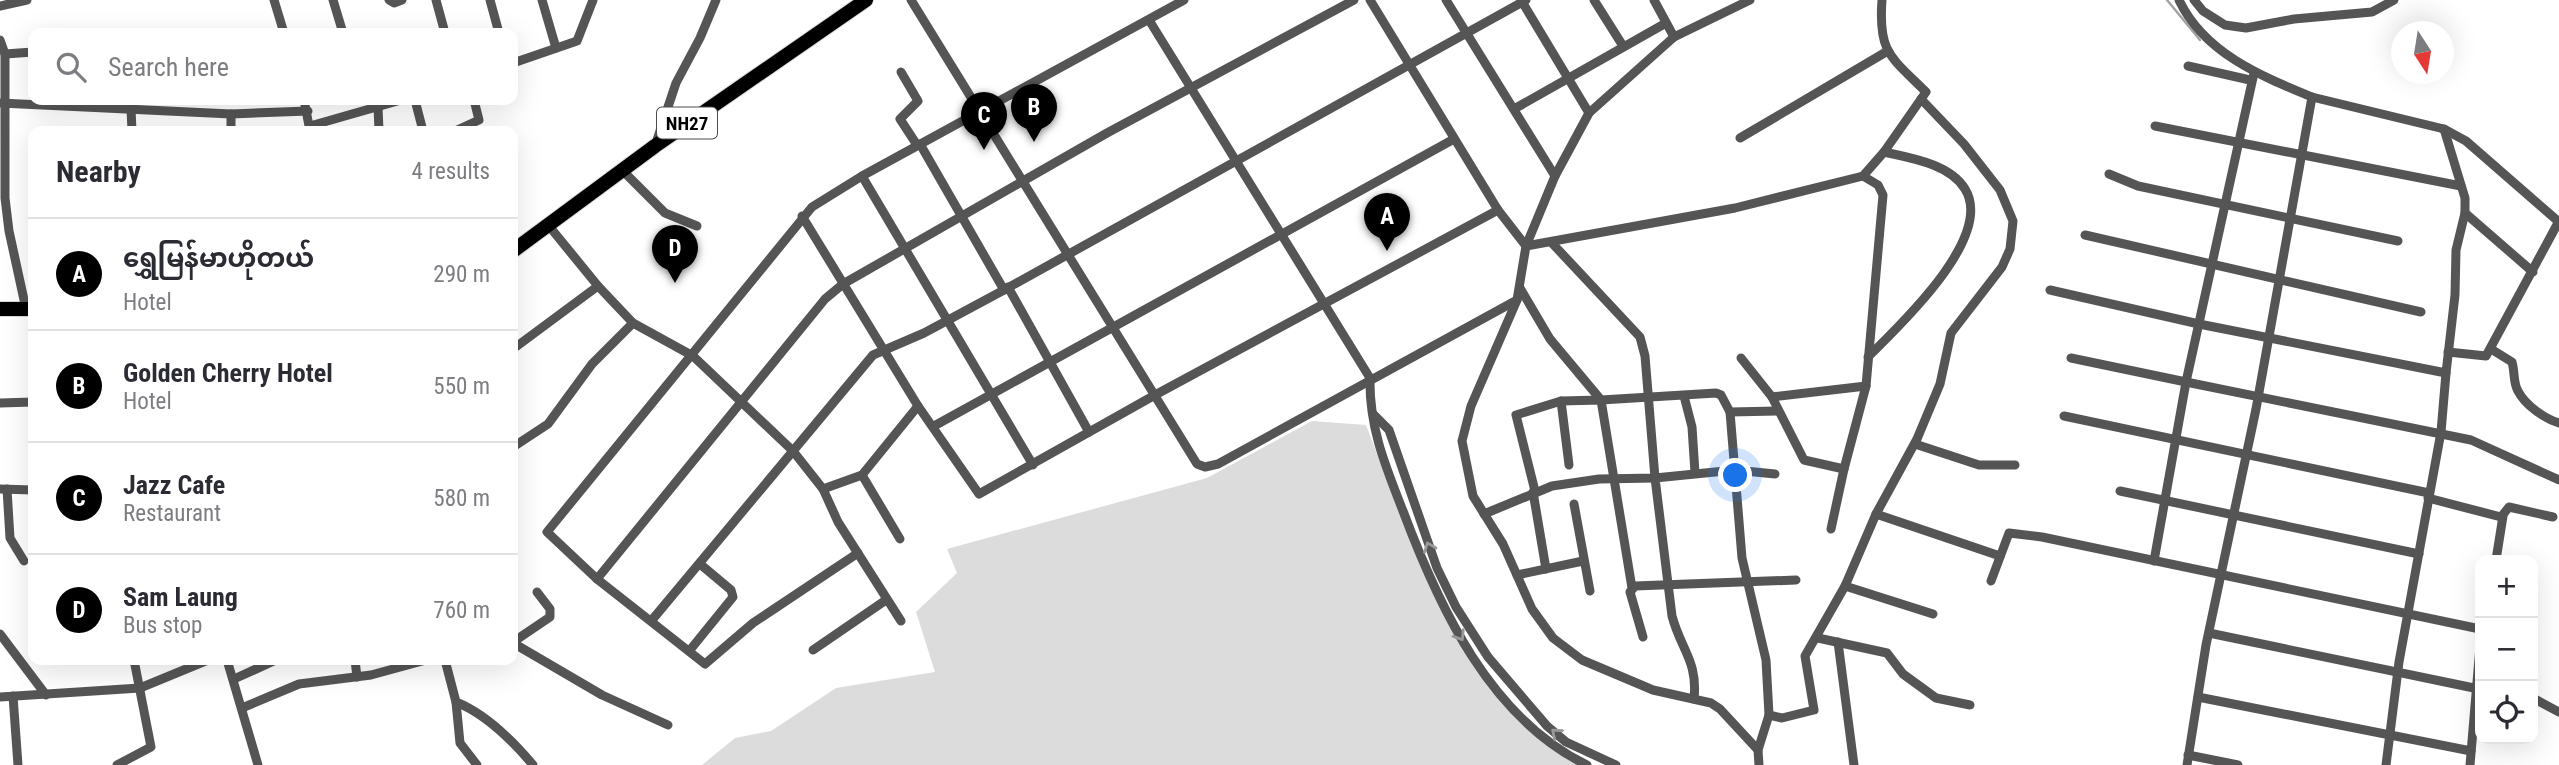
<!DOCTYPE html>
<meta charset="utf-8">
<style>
body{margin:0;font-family:"Roboto Condensed","Noto Sans Myanmar",sans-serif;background:#f2f2f3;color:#2b2b33}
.controls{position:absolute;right:21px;bottom:21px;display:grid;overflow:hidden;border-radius:14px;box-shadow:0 7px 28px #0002}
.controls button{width:63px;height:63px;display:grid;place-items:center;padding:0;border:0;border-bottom:2px solid #e1e1e2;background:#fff;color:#2b2b33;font:35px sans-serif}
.compass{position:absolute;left:2391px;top:21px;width:63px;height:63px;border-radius:50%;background:#fff;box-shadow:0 7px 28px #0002;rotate:168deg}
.you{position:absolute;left:1736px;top:476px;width:24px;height:24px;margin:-18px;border:5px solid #fff;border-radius:50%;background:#1a73e8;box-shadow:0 0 0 10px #1a73e833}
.badge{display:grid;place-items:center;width:46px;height:46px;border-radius:50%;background:#000;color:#fff;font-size:23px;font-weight:700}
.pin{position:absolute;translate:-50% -58px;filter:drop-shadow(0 2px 4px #0008)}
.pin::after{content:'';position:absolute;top:37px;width:24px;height:21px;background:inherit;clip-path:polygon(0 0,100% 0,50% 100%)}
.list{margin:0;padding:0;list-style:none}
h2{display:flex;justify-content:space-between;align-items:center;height:91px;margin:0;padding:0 28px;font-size:30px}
h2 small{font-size:23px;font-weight:400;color:#7c7c81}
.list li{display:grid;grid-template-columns:46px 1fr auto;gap:21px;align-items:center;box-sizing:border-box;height:112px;padding:0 28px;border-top:2px solid #e1e1e2}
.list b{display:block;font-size:26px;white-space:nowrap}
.list p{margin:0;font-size:23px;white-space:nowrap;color:#7c7c81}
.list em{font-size:23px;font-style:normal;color:#7c7c81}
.icon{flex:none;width:38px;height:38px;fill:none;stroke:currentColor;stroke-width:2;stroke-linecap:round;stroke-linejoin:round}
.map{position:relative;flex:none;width:2559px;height:765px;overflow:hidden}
.search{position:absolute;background:#fff;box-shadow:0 7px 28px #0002;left:28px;top:28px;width:490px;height:77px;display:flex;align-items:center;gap:18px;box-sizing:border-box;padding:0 24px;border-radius:14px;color:#7c7c81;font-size:26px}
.panel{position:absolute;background:#fff;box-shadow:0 7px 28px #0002;left:28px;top:126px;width:490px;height:539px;border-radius:14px}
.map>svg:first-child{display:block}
.green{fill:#dcdcdc}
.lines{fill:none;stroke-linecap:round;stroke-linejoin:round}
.stream{stroke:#a3a3a3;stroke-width:2.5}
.primary-casing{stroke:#dbdbdb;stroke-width:16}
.minor{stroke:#555;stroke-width:9}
.primary{stroke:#000;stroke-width:14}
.oneway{stroke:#999}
.labels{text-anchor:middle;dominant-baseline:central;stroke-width:7;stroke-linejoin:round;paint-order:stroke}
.shield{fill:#fff;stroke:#4c4c4c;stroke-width:2}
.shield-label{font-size:19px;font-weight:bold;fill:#000}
</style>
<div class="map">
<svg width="2559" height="765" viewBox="0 0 2559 765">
<rect width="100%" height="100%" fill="#fff"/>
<!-- green -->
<path class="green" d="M1312,421L1366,425L1397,507L1435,593L1481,665L1524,724L1586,765H702L735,738L771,731L836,688L935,672L916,612L957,573L947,549L1207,478Z"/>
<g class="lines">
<!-- stream -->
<path class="stream" d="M2167,0L2200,40"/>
<!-- primary casing -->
<g class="primary-casing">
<g id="primary">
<path d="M513,251L655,146L866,0"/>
<path d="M0,309H33"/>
</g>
</g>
<!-- minor -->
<g class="minor">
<path d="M274,0L284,33"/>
<path d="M333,0L343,33"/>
<path d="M389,0L394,3L402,0"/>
<path d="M436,0L445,33"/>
<path d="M490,0L499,33"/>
<path d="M542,0L556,48"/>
<path d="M911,0L1197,464L1205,467L1218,464L1517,300L1526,246L1555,176L1589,113L1674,37L1750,0"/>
<path d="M1370,0L1498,210L1526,246"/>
<path d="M1446,0L1555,176"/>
<path d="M1521,0L1589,113"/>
<path d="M1594,0L1623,46"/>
<path d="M1654,0L1674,37"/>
<path d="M2179,0C2204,53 2261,76 2312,97L2256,409L2206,645L2187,765"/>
<path d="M2194,0L2203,11L2225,25L2246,28L2294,19L2372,12L2394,0"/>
<path d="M0,6L27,0"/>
<path d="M1149,20L1370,378C1369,427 1385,465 1403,511C1439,607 1490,718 1587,765"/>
<path d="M0,40L5,54V198L9,231L26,309"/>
<path d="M5,54L33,52"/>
<path d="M513,63L577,41L593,0"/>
<path d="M2188,66L2250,80"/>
<path d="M901,72L918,101L900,119L917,145"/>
<path d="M2312,97L2444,129L2466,141L2559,222"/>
<path d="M304,100L310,131"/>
<path d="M415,100L423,131"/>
<path d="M0,103L231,114L308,111"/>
<path d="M378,107L379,131"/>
<path d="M131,109L132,131"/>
<path d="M1514,109L1666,23"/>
<path d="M310,126L401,100"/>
<path d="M2155,126L2461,186"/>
<path d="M231,131V114"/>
<path d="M455,131L479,120L474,100"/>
<path d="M1740,138L1886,52"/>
<path d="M920,144L1004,290"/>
<path d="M655,146L676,83L700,38L716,0"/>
<path d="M623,171L665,213L697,226"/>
<path d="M2109,174L2138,186L2398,241"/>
<path d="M862,176L1033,465"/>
<path d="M2465,213L2533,272"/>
<path d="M802,216L918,406L979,494L1155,395L1498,210"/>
<path d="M549,226L598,286"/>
<path d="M2085,235L2421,312"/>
<path d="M1526,246L1735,208L1863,176"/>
<path d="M1008,287L1089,432"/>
<path d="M1520,288L1550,339L1601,400L1716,393L1721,395L1730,412L1777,411"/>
<path d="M2050,290L2199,324L2446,373L2455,295L2456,250L2465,213V198L2444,129"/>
<path d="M1517,300L1471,406L1462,441L1473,496L1503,544L1532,609L1553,638L1582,660L1653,690L1711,703L1720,709L1758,750"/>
<path d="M513,349L598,286L633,323L693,356L793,451L823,489L838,522L901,621"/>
<path d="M2491,349L2512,362C2515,372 2513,383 2518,391C2525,405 2545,419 2559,423"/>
<path d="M2448,352L2486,356L2559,221"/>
<path d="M1868,357C1899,326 1995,237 1965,189C1950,164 1911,158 1884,152"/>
<path d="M1741,358L1772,397L1804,460L1844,469L1866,386"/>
<path d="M2071,358L2186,382L2254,73"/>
<path d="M1684,396L1692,427L1695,473"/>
<path d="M1772,397L1866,386L1883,195L1878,185L1863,176L1884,152L1926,92C1891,57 1878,53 1882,0"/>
<path d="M1561,401L1569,465"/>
<path d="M0,403L33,402"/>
<path d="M1730,412L1742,558L1766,660L1769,715L1758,750L1759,765"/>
<path d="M1373,414L1389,430L1437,568L1456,607L1488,657L1547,726L1566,742L1616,765"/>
<path d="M2064,416L2429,493"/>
<path d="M934,426L1454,139"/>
<path d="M1915,444L1979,465H2015"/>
<path d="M513,447L548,424L592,364L633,323"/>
<path d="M862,475L900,539"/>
<path d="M0,489L33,490"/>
<path d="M7,489L10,538L24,561"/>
<path d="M823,489L862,475L918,406"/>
<path d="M1535,491L1516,415L1561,401L1601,400L1632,588"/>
<path d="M2120,491L2419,554"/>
<path d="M1533,492L1546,569"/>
<path d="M2428,498L2501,517L2509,507L2553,517"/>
<path d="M1574,504L1590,591"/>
<path d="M1484,514L1552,486L1599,479L1655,478L1645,356L1640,337L1551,242"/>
<path d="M1876,514L1917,439L1940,384L1951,333L2002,267L2010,249L2013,221L2000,190L1964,144L1921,99"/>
<path d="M1831,529L1844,469"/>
<path d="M858,553L753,623L705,664L597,579L547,532L812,207L862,176L1184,0"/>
<path d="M2496,560L2503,516"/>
<path d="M2154,561L2186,382L2471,440L2559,480"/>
<path d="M1517,575L1583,561"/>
<path d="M597,579L825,299L843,284L1107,133L1354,0"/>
<path d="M1991,581L2009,533L2042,537L2480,629"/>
<path d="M1845,586L1933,614"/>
<path d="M652,620L873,355L924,333L1004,290L1526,0"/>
<path d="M2209,633L2474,688"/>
<path d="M0,634L46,695"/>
<path d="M1643,637L1630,592L1635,586L1796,580"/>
<path d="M1818,638L1887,653L1903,674L1936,698L1970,705"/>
<path d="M513,642L550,617V609L537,592"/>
<path d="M1838,642L1854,765"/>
<path d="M513,643L602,695L668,725"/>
<path d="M690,650L733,597L731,590L700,564"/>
<path d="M813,650L886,600"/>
<path d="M227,660L258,765"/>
<path d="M355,660L357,677"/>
<path d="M445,660L456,702C486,714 512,740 533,765"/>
<path d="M234,679L276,660"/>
<path d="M13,696L18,765"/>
<path d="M0,697L140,688L208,660"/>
<path d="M2198,697L2471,751"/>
<path d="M2533,698L2559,712"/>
<path d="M1694,699C1698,661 1681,650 1672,616L1655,478L1735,470L1775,474"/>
<path d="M456,702L460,743L477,765"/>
<path d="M242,708L299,684L371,675L426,660"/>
<path d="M1769,715L1782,718L1814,710L1805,656L1845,586L1876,514L2000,556"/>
<path d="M2188,755L2238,765"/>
<path d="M117,765L151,747L134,660"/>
<path d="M2386,765L2399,662L2441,432L2446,373"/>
<path d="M2470,765L2480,647"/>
</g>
<!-- primary -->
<use href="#primary" class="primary"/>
</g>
<!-- one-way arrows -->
<defs><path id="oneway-chevron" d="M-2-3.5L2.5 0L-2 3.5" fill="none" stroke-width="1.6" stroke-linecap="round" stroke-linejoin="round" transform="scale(1.75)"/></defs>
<g class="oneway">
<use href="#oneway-chevron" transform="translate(1429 547) rotate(-111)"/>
<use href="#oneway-chevron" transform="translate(1460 636) rotate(57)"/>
<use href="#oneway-chevron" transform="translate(1556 733) rotate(-140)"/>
</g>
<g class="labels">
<!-- shield labels -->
<rect class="shield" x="657" y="107.5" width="60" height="31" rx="5"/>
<g class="shield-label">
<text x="687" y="123">NH27</text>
</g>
</g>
</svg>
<div class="controls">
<button>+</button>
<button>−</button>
<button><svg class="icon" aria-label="locate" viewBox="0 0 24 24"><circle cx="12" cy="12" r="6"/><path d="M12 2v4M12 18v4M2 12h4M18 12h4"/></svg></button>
</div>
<svg class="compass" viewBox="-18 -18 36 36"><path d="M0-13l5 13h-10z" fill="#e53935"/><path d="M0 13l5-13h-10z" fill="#7c7c81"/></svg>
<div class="you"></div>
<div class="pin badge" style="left:1387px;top:251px">A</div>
<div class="pin badge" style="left:1034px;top:142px">B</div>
<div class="pin badge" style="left:984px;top:150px">C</div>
<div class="pin badge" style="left:675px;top:283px">D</div>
<div class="search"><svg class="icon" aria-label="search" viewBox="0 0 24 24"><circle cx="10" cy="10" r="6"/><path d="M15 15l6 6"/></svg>Search here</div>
<section class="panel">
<h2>Nearby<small>4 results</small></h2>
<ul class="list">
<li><span class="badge">A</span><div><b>ရွှေမြန်မာဟိုတယ်</b><p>Hotel</p></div><em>290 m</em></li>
<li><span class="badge">B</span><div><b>Golden Cherry Hotel</b><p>Hotel</p></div><em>550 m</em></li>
<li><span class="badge">C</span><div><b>Jazz Cafe</b><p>Restaurant</p></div><em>580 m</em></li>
<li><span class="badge">D</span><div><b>Sam Laung</b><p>Bus stop</p></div><em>760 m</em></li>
</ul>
</section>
</div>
